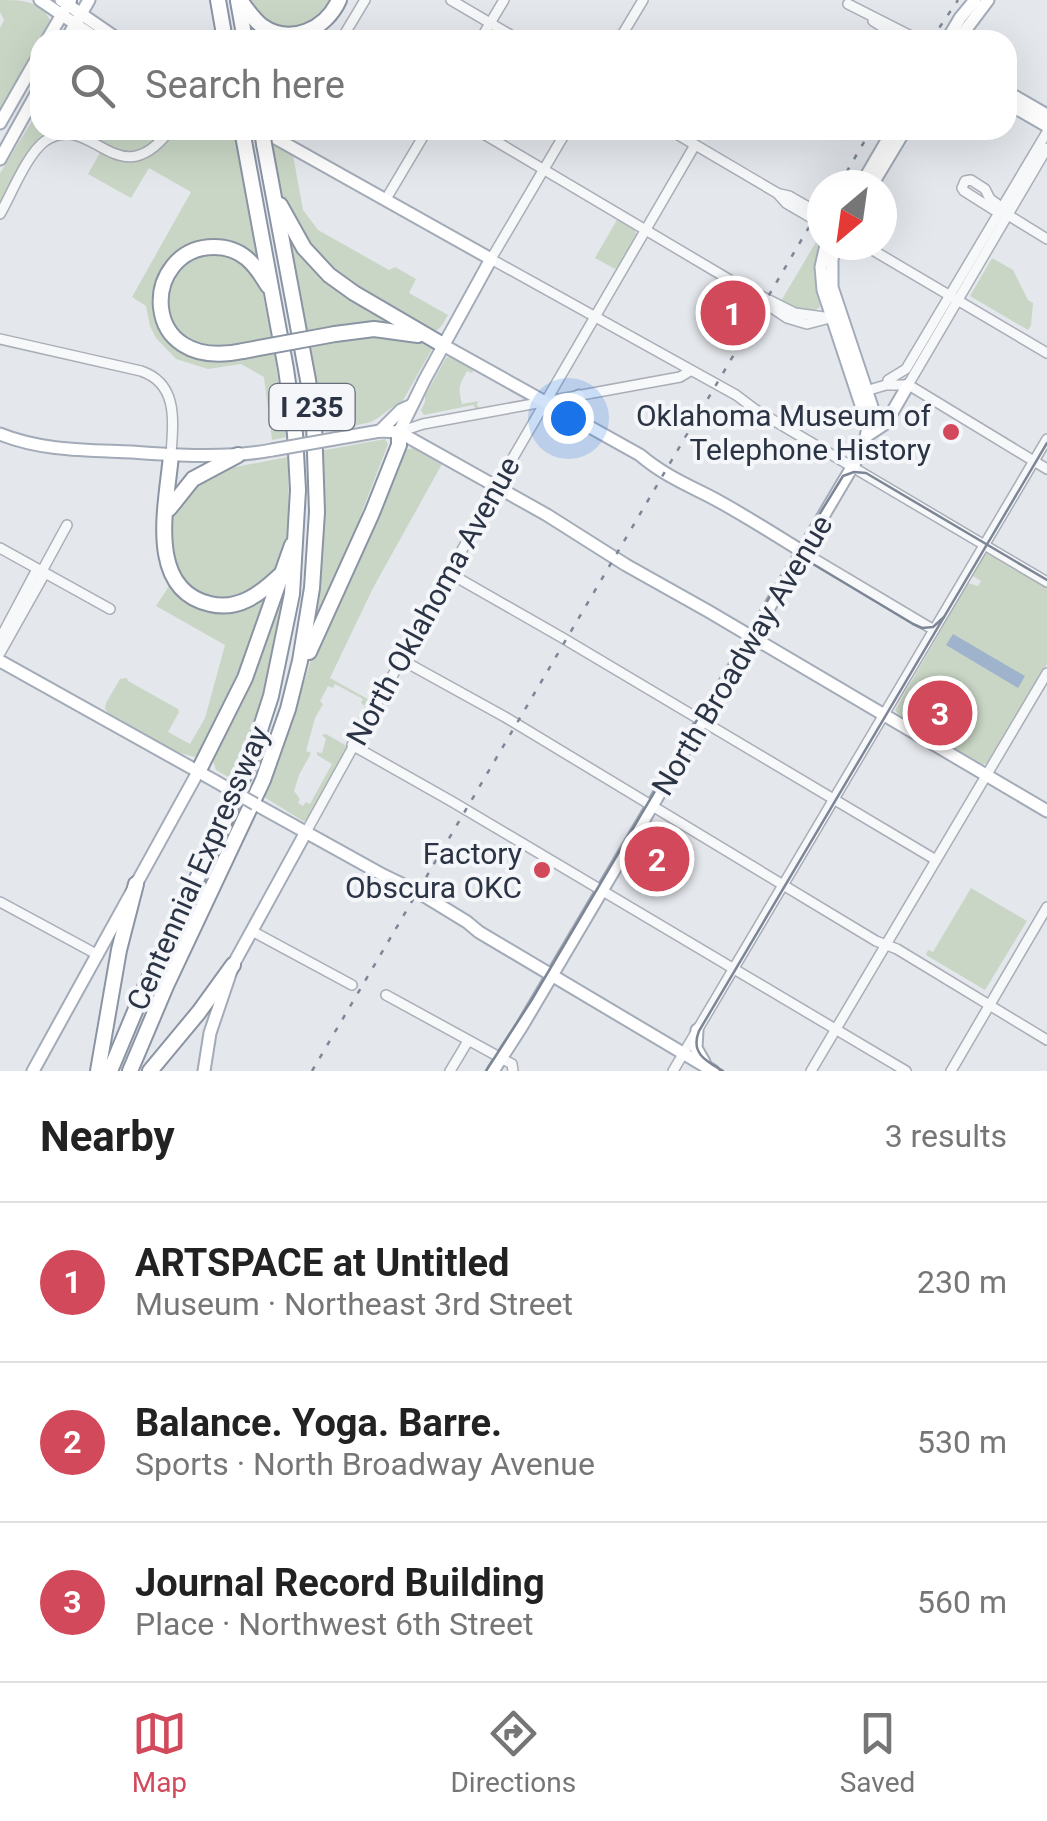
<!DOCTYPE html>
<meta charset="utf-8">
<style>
body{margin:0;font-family:Roboto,sans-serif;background:#f6f6f6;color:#222}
.compass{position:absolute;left:807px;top:170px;width:90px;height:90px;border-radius:50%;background:#fff;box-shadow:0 10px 40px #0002;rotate:209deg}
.you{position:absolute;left:568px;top:418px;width:35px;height:35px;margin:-25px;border:8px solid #fff;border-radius:50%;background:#1a73e8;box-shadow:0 0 0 15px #1a73e833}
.badge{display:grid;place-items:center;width:65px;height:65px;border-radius:50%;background:#d1495b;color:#fff;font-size:32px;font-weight:700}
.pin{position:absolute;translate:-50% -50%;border:5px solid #fff;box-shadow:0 2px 10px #0006}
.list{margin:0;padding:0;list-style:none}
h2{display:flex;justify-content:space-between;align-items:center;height:130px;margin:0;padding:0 40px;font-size:42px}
h2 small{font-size:32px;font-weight:400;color:#767676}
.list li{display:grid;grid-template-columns:65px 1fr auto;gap:30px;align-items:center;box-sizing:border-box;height:160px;padding:0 40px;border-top:2px solid #e0e0e0}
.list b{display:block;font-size:38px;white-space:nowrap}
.list p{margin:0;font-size:32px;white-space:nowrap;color:#767676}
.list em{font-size:32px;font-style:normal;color:#767676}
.icon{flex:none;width:55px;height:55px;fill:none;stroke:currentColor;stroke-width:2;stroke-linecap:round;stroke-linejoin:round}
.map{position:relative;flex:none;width:1047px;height:1071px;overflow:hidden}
.search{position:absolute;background:#fff;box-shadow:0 10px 40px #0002;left:30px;right:30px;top:30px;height:110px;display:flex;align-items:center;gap:25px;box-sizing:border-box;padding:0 35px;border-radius:30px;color:#767676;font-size:38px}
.sheet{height:610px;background:#fff}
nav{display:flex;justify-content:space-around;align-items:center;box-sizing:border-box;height:140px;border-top:2px solid #e0e0e0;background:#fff;font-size:28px;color:#767676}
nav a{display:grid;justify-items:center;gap:5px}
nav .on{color:#d1495b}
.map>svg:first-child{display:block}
.green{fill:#c9d6c5}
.water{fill:#9fb4cc}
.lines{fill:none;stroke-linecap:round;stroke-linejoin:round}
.minor-casing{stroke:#a9aeb7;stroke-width:12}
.major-casing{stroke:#a3abb8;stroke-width:15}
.highway-casing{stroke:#8b94a3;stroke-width:18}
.minor{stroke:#f7f8fa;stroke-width:9}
.major{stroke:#fff;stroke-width:11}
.highway{stroke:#fff;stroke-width:14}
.tram{stroke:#7d8696;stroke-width:2.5}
.rail{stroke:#7d8696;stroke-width:2.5;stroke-dasharray:5 10;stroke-linecap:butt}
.major-bridge-casing{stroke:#a3abb8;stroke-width:15;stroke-linecap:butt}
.highway-bridge-casing{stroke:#8b94a3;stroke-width:18;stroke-linecap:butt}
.major-bridge{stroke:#fff;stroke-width:11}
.highway-bridge{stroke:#fff;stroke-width:14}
.poi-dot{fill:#d1495b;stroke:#f4f6f9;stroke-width:4}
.labels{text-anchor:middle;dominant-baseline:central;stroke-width:8;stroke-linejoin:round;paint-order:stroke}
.shield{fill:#f4f6f9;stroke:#676e7b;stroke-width:2.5}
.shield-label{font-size:28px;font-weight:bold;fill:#2b3445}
.poi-label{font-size:30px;fill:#2b3445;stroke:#f4f6f9;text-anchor:end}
.street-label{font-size:30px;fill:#2b3445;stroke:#f4f6f9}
</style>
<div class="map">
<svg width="1047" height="1071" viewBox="0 0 1047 1071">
<rect width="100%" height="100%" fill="#e4e7ec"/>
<!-- green -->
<g class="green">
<path d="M0,0C20,0 40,0 50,20L0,112V28L4,20L0,12Z"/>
<path d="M246,0H336C320,30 299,29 270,26Z"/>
<path d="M40,108V130H236L260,265L199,246L159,290L180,347L267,350L274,353L287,437L272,440L264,377L241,364L208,369L176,359L156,338L150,326L146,306L132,297L191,192L149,168L131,198L88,174L105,144L82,133L73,131H63L45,136L0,206V173Z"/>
<path d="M270,142L293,155L303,210L318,230L389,270L395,267L416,279L409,293L448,315C442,325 440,332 428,332L359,293L315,256L284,202Z"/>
<path d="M284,217L305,253L411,329L311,334L303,330Z"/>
<path d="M618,218L634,228L637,236L618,266L615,269L595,258Z"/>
<path d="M822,232L814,272L820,307C807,317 794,308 781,301Z"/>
<path d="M228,251L259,275L271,336C254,356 217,349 193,348L167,319L166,285L188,257Z"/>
<path d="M992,258L1013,270L1028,300L1033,303L1031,325L1028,330L970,296Z"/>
<path d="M399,334L428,342L432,349L401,404C387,407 382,419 367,423C352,427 335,428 319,431L307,346L316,341Z"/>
<path d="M452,355L474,369L472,373L467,371C459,386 458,387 462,404L478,401L477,405L480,409L477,410L473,405L424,415L421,410L425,402V396L446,358Z"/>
<path d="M385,439L388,444L362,512L348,557L314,629L322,553L320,451Z"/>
<path d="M414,448L434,456L442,464L373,588L330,678L373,702L351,739L343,735L344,733L349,735L365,706L361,703L363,699L335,684L333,688L328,686L320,701L323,704L315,718L306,751L311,753L299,775L294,791L300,799L298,803L303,806L306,802L310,804L332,764L317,755V752L322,753L326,739L322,735L326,734L345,745L347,749L307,821H303L264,797L285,742L314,651L339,591L377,519L404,450Z"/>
<path d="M288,457L289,541L275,573L250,595L219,602L182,584L169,555L171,517L182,494L214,471Z"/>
<path d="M160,467H167L163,558L209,607L271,587L248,661L203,751L196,757C169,753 134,728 110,715L105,709L106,703L120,679L127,678L128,681L178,709L179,712L168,732L190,744L205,718L225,645L156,606L169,586L162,564L164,474Z"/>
<path d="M985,554H991L1047,588V664L987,764H982L899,715L895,710L968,583L978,586L981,581L971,575L980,559Z"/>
<path d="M285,580C276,650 259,714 235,781L216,770L213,761L245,697L257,651Z"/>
<path d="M971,888L1027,921L985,990L926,955L928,950L933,952Z"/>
</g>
<!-- water -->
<path class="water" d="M953,634L1025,676L1018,688L946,645Z"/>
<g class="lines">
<!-- minor casing -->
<g class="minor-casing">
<g id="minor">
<path d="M451,0L519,40"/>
<path d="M848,4L919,40"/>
<path d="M873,21L903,40"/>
<path d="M341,40L365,0"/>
<path d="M480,40L504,0"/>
<path d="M619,40L643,0"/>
<path d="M477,130L735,283L787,318L807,324L838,316"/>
<path d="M567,130L491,259L736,395L756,410L1047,582"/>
<path d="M670,130L777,193L786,203L822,224"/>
<path d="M780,194L789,196L822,215"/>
<path d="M386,199L427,130"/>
<path d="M1000,210H994L964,191L962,188L965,181L971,180L985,189L990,199L997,204L1000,210L1047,239"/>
<path d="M0,214C11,195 27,154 45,141C92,109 117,199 170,130"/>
<path d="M864,245L1047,353"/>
<path d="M759,295L795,313L824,317"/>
<path d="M0,339L141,371C179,384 173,422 171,455"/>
<path d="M888,380L906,369L1047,132"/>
<path d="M907,384L1047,469"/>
<path d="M908,385L1047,148"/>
<path d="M862,392L886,385H908"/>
<path d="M399,432L423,424L680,377L690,371"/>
<path d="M0,548L110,609"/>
<path d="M803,552L934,630"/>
<path d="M42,571L67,525"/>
<path d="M449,573L561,637L936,860"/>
<path d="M0,639L37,569"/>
<path d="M0,653L45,573"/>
<path d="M400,659L505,717L876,941L897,949L1047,1040"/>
<path d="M352,745L451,801L906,1071"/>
<path d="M306,832L514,456L695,145"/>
<path d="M0,902L98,955"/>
<path d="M252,931L352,985"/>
<path d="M386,995L512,1064L513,1071"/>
<path d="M450,1071L468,1041"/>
<path d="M673,1071L1047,439"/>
<path d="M811,1071L1047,673"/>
<path d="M951,1071L1047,907"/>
</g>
</g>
<!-- major casing -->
<g class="major-casing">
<g id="major">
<path d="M40,0L99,40"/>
<path d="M61,0L119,40"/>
<path d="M47,40L64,11"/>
<path d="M66,40L89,0"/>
<path d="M947,40L960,18L975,0"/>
<path d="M958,40L988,0"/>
<path d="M1007,92L1047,115"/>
<path d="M1007,103L1047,126"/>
<path d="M0,123L40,53"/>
<path d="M261,130L491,259L425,379L399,432"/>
<path d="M0,159L40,87"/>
<path d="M861,185L893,130"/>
<path d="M872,185L905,130"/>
<path d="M826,245L821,267L823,290L863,411L870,419"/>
<path d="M443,345L640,455C661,473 683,483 707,495C740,512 772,533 803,552"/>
<path d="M578,421L572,406L579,396"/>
<path d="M380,431L401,410L412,405"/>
<path d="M399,432L547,515L626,565L708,611L1047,811"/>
<path d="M0,434C42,451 87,450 131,452C178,455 225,459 272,450"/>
<path d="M868,435L886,423L908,385"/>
<path d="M334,439L380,431L399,432"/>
<path d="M0,661L215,781"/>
<path d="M255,804L383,875L418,892L467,922L479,932L713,1071"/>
<path d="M697,1030L696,1048L704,1062"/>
<path d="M33,1071L198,772"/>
<path d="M204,1071L210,1033L233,965L306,832"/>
<path d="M493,1071L522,1026L864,447L872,407L832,287V259L837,245"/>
</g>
</g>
<!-- highway casing -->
<g class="highway-casing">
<g id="highway">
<path d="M218,0L225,40"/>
<path d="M240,0C247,10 253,19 262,26C291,46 326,29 339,0"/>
<path d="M238,1L245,40"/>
<path d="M68,5L69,0"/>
<path d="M280,205L304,248L329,275L354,293L443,345"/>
<path d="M335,334L374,329L418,335"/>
<path d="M243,351C136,374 141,247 214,247C242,247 255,264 268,286"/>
<path d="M171,455C167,503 145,589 210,604C238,611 260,594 279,576"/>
<path d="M169,509L193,479L238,455"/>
<path d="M309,652L372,513L399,445V432"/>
<path d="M198,772L245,678L292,545"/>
<path d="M98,1071L119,950L136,884"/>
<path d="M110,1071L146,985L224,822L250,761L271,696L292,594L298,490L295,434L286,369L242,130"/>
<path d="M130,1071L166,986L263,780L288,709L300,661L312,588L317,512L314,423L308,380L264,144"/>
<path d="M150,1071L199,1012L233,965"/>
</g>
</g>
<!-- minor -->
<use href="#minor" class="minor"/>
<!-- major -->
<use href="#major" class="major"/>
<!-- highway -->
<use href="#highway" class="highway"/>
<!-- tram -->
<g class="tram">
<path d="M806,535L803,551L813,564L913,624L922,628L933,627L944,617"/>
<path d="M486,1071L531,1001L798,549L843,476L854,472L866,473L1047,580"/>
<path d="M723,1071C706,1061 690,1053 699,1031L1047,443"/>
</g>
<!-- rail -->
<g class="rail">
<path d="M931,40L958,0"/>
<path d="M839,185L871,130"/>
<path d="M312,1071L822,205"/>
</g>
<!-- major-bridge casing -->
<g class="major-bridge-casing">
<g id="major-bridge">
<path d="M272,450L334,439"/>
<path d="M215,781L255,804"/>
</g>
</g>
<!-- highway-bridge casing -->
<g class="highway-bridge-casing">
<g id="highway-bridge">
<path d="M262,130L264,144"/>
<path d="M243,351L335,334"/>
</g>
</g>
<!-- major-bridge -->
<use href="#major-bridge" class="major-bridge"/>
<!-- highway-bridge -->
<use href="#highway-bridge" class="highway-bridge"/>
</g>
<!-- markers -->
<g class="poi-dot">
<circle cx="951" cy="432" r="10"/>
<circle cx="542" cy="870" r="10"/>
</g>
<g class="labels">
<!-- shield labels -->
<rect class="shield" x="269.5" y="384" width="85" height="46" rx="8"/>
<g class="shield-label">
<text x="312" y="407">I 235</text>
</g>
<!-- poi labels -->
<g class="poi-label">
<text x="931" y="415">Oklahoma Museum of<tspan x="931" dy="34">Telephone History</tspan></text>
<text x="522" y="853">Factory<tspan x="522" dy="34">Obscura OKC</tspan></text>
</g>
<!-- street labels -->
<g class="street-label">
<text transform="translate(433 601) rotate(-61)">North Oklahoma Avenue</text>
<text transform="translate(742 655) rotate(-59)">North Broadway Avenue</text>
<text transform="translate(198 868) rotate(-66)">Centennial Expressway</text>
</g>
</g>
</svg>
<svg class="compass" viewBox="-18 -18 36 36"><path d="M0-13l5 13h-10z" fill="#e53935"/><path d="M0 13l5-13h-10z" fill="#767676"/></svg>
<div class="you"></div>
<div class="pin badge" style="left:733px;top:313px">1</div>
<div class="pin badge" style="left:657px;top:859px">2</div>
<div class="pin badge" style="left:940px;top:713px">3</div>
<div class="search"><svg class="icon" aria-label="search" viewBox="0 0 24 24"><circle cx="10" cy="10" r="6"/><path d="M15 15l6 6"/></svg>Search here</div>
</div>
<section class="sheet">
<h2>Nearby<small>3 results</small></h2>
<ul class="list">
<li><span class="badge">1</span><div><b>ARTSPACE at Untitled</b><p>Museum · Northeast 3rd Street</p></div><em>230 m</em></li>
<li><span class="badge">2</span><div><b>Balance. Yoga. Barre.</b><p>Sports · North Broadway Avenue</p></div><em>530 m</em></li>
<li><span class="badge">3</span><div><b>Journal Record Building</b><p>Place · Northwest 6th Street</p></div><em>560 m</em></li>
</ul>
</section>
<nav>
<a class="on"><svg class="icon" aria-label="map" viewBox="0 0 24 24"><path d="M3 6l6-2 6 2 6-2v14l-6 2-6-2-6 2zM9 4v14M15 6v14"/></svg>Map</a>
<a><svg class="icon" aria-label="directions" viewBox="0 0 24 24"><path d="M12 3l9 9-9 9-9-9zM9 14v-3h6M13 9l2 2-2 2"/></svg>Directions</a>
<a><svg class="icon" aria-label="saved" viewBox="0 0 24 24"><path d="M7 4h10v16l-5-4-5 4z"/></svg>Saved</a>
</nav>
